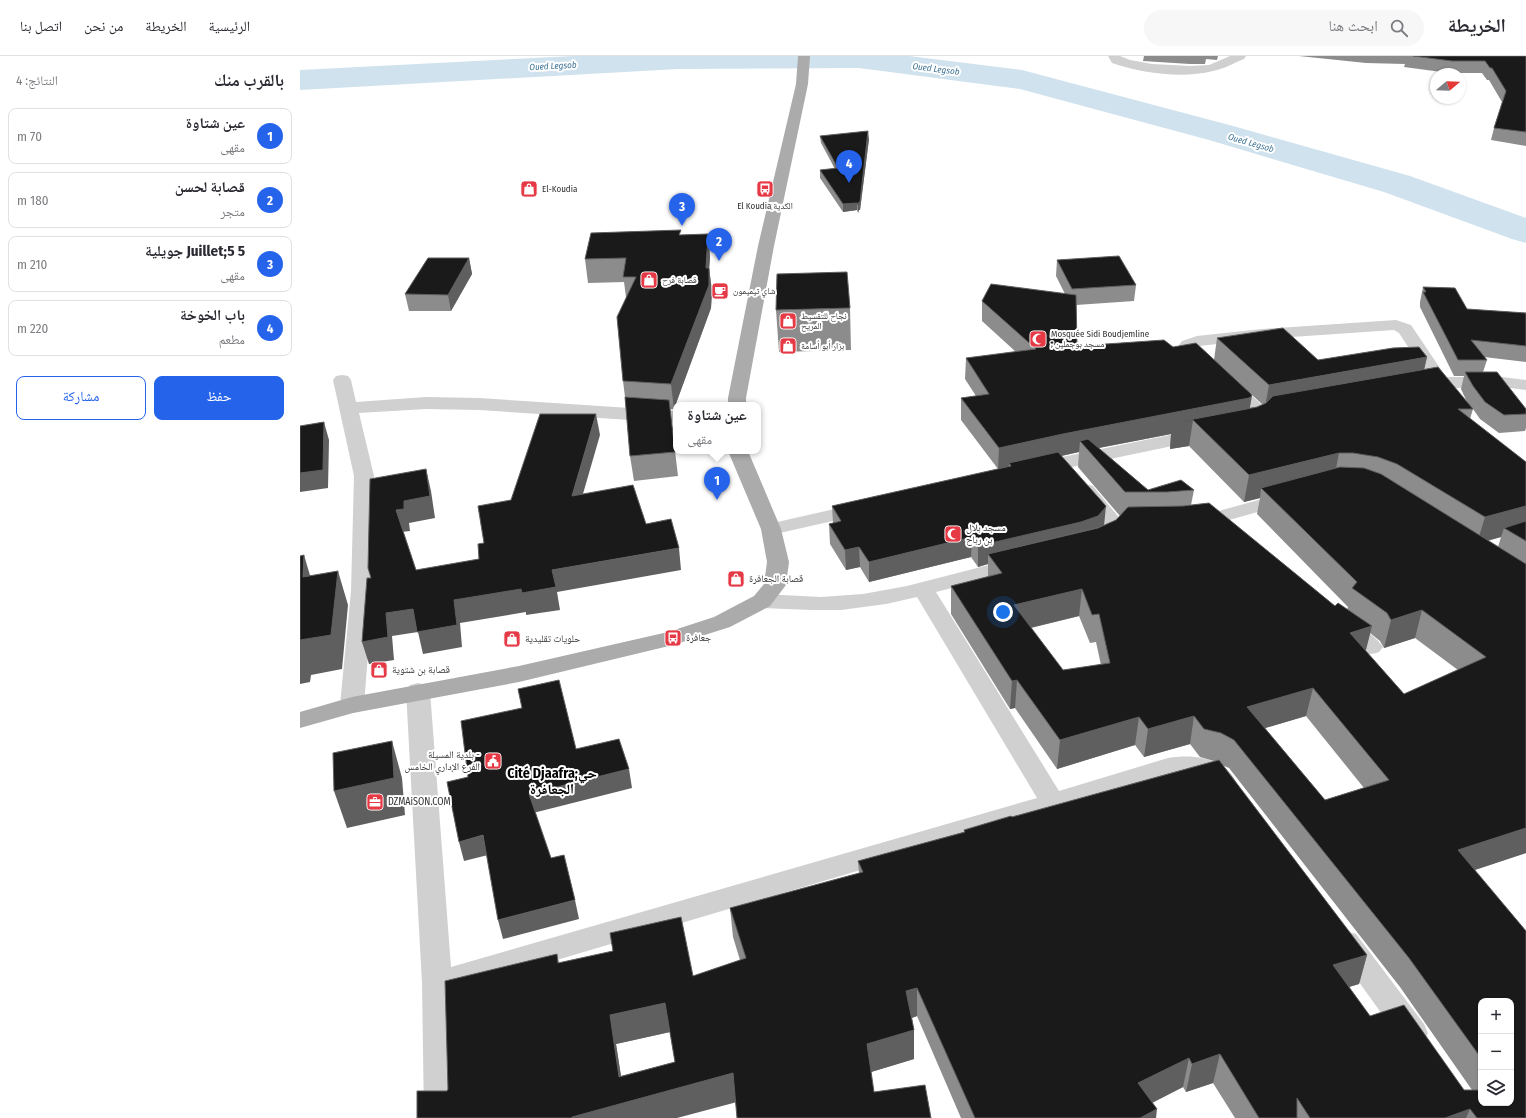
<!DOCTYPE html>
<html lang="ar">
<meta charset="utf-8">
<style>
body{margin:0;font-family:"Fira Sans Condensed","Noto Naskh Arabic",sans-serif;background:#f7f7f7;color:#2b2b33;direction:rtl}
.controls{position:absolute;right:12px;bottom:12px;display:grid;overflow:hidden;border-radius:8px;box-shadow:0 1px 3px #0004}
.controls button{width:36px;height:36px;display:grid;place-items:center;padding:0;border:0;border-bottom:1px solid #e1e1e2;background:#fff;color:#2b2b33;font:20px sans-serif}
.compass{position:absolute;left:1130px;top:12px;width:36px;height:36px;border-radius:50%;background:#fff;box-shadow:0 1px 3px #0004;rotate:71deg}
.you{position:absolute;left:703px;top:556px;width:14px;height:14px;margin:-10px;border:3px solid #fff;border-radius:50%;background:#1a73e8;box-shadow:0 0 0 6px #1a73e833}
.badge{display:grid;place-items:center;width:26px;height:26px;border-radius:50%;background:#2563eb;color:#fff;font-size:13px;font-weight:700}
.pin{position:absolute;translate:-50% -33px;filter:drop-shadow(0 1px 2px #0008)}
.pin::after{content:'';position:absolute;top:21px;width:14px;height:12px;background:inherit;clip-path:polygon(0 0,100% 0,50% 100%)}
.popup{position:absolute;left:373px;top:346px;width:88px;height:52px;box-sizing:border-box;display:grid;place-content:center;border-radius:8px;background:#fff;filter:drop-shadow(0 1px 3px #0005);font-size:13px;white-space:nowrap;color:#7c7c81}
.popup b{font-size:15px;color:#2b2b33}
.popup::after{content:'';position:absolute;left:50%;top:100%;margin-left:-8px;border:8px solid transparent;border-top-color:#fff}
.list{margin:0;padding:0;list-style:none}
h2{display:flex;justify-content:space-between;align-items:center;height:52px;margin:0;padding:0 16px;font-size:17px}
h2 small{font-size:13px;font-weight:400;color:#7c7c81}
.list li{display:grid;grid-template-columns:26px 1fr auto;gap:12px;align-items:center;box-sizing:border-box;height:56px;margin:0 8px 8px;padding:0 8px;border:1px solid #e1e1e2;border-radius:8px}
.list b{display:block;font-size:15px;white-space:nowrap}
.list p{margin:0;font-size:13px;white-space:nowrap;color:#7c7c81}
.list em{font-size:13px;font-style:normal;color:#7c7c81}
.actions{display:flex;gap:8px;padding:12px 16px}
.actions a{flex:1;padding:9px 0;border:1px solid #2563eb;border-radius:8px;text-align:center;font-size:14px;color:#2563eb}
.actions .main{background:#2563eb;color:#fff}
.icon{flex:none;width:22px;height:22px;fill:none;stroke:currentColor;stroke-width:2;stroke-linecap:round;stroke-linejoin:round}
.map{position:relative;flex:none;width:1226px;height:1062px;overflow:hidden;direction:ltr}
header{display:flex;align-items:center;gap:24px;box-sizing:border-box;height:56px;padding:0 20px;background:#fff;border-bottom:1px solid #e1e1e2}
header strong{font-size:19px}
nav{display:flex;gap:22px;margin-inline-start:auto;font-size:14px}
.search{width:280px;height:36px;background:#f7f7f7;display:flex;align-items:center;gap:10px;box-sizing:border-box;padding:0 14px;border-radius:22px;color:#7c7c81;font-size:15px}
main{display:flex}
aside{flex:1;background:#fff}
.map>svg:first-child{display:block}
.lines{fill:none;stroke-linecap:round;stroke-linejoin:round}
.river{fill:#cfe2ee;fill-rule:evenodd}
.minor{fill:#d0d0d0;fill-rule:evenodd}
.primary{fill:#ababab;fill-rule:evenodd}
.wall{fill:#8c8c8c;fill-rule:evenodd}
.shaded-wall{fill:#5f5f5f}
.building{fill:#1a1a1a;stroke:#5f5f5f;fill-rule:evenodd}
.labels{text-anchor:middle;dominant-baseline:central;stroke-width:4;stroke-linejoin:round;paint-order:stroke}
.far-water-label{font-size:9px;font-style:italic;fill:#3f7597;stroke:#fff}
.far-poi-label{font-size:9px;fill:#333;stroke:#fff;text-anchor:start}
.poi-label{font-size:10px;fill:#333;stroke:#fff;text-anchor:start}
.district-label{font-size:14px;font-weight:bold;fill:#000;stroke:#fff}
</style>
<header>
<strong>الخريطة</strong>
<div class="search"><svg class="icon" aria-label="search" viewBox="0 0 24 24"><circle cx="10" cy="10" r="6"/><path d="M15 15l6 6"/></svg>ابحث هنا</div>
<nav><a>الرئيسية</a><a>الخريطة</a><a>من نحن</a><a>اتصل بنا</a></nav>
</header>
<main>
<div class="map">
<svg width="1226" height="1062" viewBox="0 0 1226 1062">
<rect width="100%" height="100%" fill="#fff"/>
<g class="lines">
<!-- river -->
<path class="river" d="M274,0H609L722,14L933,70L1110,120L1226,162V187L1212,183L1084,136L909,84L720,33L559,12L378,13L0,34V14Z"/>
<!-- minor -->
<g class="minor">
<path d="M808,0H820L830,4L852,8L890,10L909,9L930,0H946L944,3C934,7 924,13 913,15C881,23 842,17 812,7Z"/>
<path d="M1096,264L1111,269L1146,321H1202L1226,324V334L1202,331L1154,332L1158,338L1155,342L1149,344L1143,342L1136,333L1130,334L1124,333L1121,329L1124,325L1130,324L1099,277L1094,274L962,283L899,290L963,350L969,360L965,369L945,376L938,374L936,370L938,366L950,362L949,358L879,289L882,285L897,280L962,273Z"/>
<path d="M42,319L48,320L51,324L56,346L126,341L179,342L376,355V367L179,354L126,353L59,357L74,420L73,535L64,649L61,655L52,657L43,655L40,649L51,535L54,420L33,324L36,320Z"/>
<path d="M899,373L906,375L909,379L906,383L762,413L755,411L752,407L755,403L762,401Z"/>
<path d="M786,428L793,430L826,470C822,485 810,496 794,491L790,487C795,480 803,478 806,470L776,434L779,430Z"/>
<path d="M987,436L994,438L997,442L994,446L897,473L890,471L887,467L890,463Z"/>
<path d="M561,447L568,449L571,453L568,457L471,479L464,477L461,473L464,469Z"/>
<path d="M716,502L724,504L727,509L724,514L636,536L759,735L868,702C893,698 922,701 936,725L932,732C910,738 915,725 898,719C890,716 878,718 869,720L753,757L152,935L156,1062H124L122,927L106,635L110,629L118,627L126,629L130,635L151,911L737,742L617,541L586,548L541,554H511L462,552L454,550L451,545L454,540L462,538L521,541L563,538L607,530Z"/>
<path d="M1043,564C1056,567 1075,579 1083,591L1079,596C1076,597 1073,598 1070,598C1060,597 1037,579 1032,571L1035,566Z"/>
<path d="M1046,875L1056,878L1124,968L1128,977L1124,986L1113,990L1102,986L1036,894L1032,886L1036,878Z"/>
</g>
<!-- primary -->
<g class="primary">
<path d="M498,0H510L508,28L474,190L446,342V349H428V342L458,190L496,28Z"/>
<path d="M428,395H448L481,473L489,506L486,529L470,550L430,571L373,589L219,626L53,657L0,672V656L52,641L219,610L368,576L414,561L454,540L464,528L467,506L461,473Z"/>
</g>
</g>
<!-- wall -->
<g class="wall">
<path d="M844,0H918L917,4L906,3L905,8H890L843,5Z"/>
<path d="M999,0H1226V90L1191,84L1194,72L1202,46L1189,24H1187L1182,17H1149L1104,11L1105,8L1066,7Z"/>
<path d="M520,80L569,83L560,154H559L558,157L557,154L543,156L520,122V114L535,113L521,87Z"/>
<path d="M408,178L410,201L409,212L412,235L411,252L374,353H370L378,420L334,425L330,400L325,341L323,325L326,241L324,226L288,227L285,203L381,179Z"/>
<path d="M169,202L172,218L151,255H109L105,238Z"/>
<path d="M757,204L836,229L834,245L776,249L777,290L873,291L914,304L917,282L1018,304L1127,301L1124,313L1167,346L1161,333L1164,320H1154L1120,251V246L1123,231L1167,253L1226,257V306L1184,301L1187,304L1183,316L1226,353V372L1225,375L1199,377L1180,363L1173,353L1170,363L1226,406V797L1174,814L1226,1062H935L913,1027L886,1036L883,1031L852,1047L856,1062H661L617,960L612,962L614,974V1003L571,1016L574,1036L631,1062L435,1046L147,1035L257,898L259,907L393,920L440,904L433,881L430,852L559,818L558,805L664,776V774L914,705L900,701L890,688L844,701L835,689L757,713L715,652L710,653L651,558V530L688,521V508L678,511L671,501L569,526L560,511L546,514L530,488L529,468L533,467L532,450L698,413L661,364V342L676,340L665,323L666,302L716,296L682,265V245L765,238L756,220ZM951,338L963,349L957,351L950,352ZM871,378L870,393L889,390L944,446L960,442L957,458L1048,551L1047,554L1035,550L891,449L894,434H848L799,392ZM779,396L778,411L820,460L816,464L804,469L761,400ZM1201,481L1198,491L1188,485ZM779,560L790,587L796,586L801,609L763,614L731,572ZM1070,577L1080,585L1084,592L1115,582L1158,614L1104,638L1065,595ZM1006,660L1064,732L1025,744L965,672ZM922,709L929,712L1100,931L1172,1034H1164L1070,960L1049,931L1059,928L1067,899ZM1181,945L1211,1047H1181ZM370,976L375,1006L321,1020L316,988Z"/>
<path d="M550,252L551,294L479,296L476,254Z"/>
</g>
<!-- shaded-wall -->
<g class="shaded-wall">
<path d="M568,75L569,83L560,154H559L558,157V149Z"/>
<path d="M557,147V154L543,156V148Z"/>
<path d="M408,178L410,201L408,229L409,212L412,235L411,252L374,353L371,328L406,212Z"/>
<path d="M169,202L172,218L151,255L148,239Z"/>
<path d="M1127,301L1122,323L965,351L969,329Z"/>
<path d="M952,340L948,361L893,364L889,390L870,393L871,378L788,394L780,385L779,396L711,411V410L709,407V412L698,414L699,392L763,378Z"/>
<path d="M296,358L300,379L276,462L272,440Z"/>
<path d="M24,366L29,384L28,432L0,436V417Z"/>
<path d="M1039,397L1034,423L961,432L960,442L944,446L949,419Z"/>
<path d="M126,413L131,435L135,462L109,467L110,475L101,476L96,454L104,445Z"/>
<path d="M806,450L804,470L688,498V508L678,511V490Z"/>
<path d="M1226,450V474L1204,472L1201,481L1177,487L1185,461Z"/>
<path d="M672,481L671,501L569,526V506Z"/>
<path d="M559,491L560,511L546,514L545,494Z"/>
<path d="M379,492L381,514L257,536L260,554L226,559V556L160,567L162,591L123,598L118,576L92,580L94,604L69,608L62,586L86,557L154,544L252,514Z"/>
<path d="M4,499L14,533L3,521Z"/>
<path d="M38,515L48,549L42,613L11,619L10,626L0,628V584Z"/>
<path d="M782,533L779,560L713,576L714,549Z"/>
<path d="M1122,554L1115,582L1084,592L1091,564Z"/>
<path d="M1072,570L1065,598L1050,577Z"/>
<path d="M717,624L715,652L710,653L712,625Z"/>
<path d="M1013,632L1006,660L942,679L947,651Z"/>
<path d="M894,660L890,688L844,701L848,673Z"/>
<path d="M839,661L835,689L757,713L760,684Z"/>
<path d="M92,685L102,722L105,759L47,772L34,735Z"/>
<path d="M329,713L332,732L233,757L229,738Z"/>
<path d="M1226,772V797L1148,823L1158,794Z"/>
<path d="M183,779L188,799L164,805L159,786Z"/>
<path d="M275,844L279,863L203,883L198,864Z"/>
<path d="M1067,899L1059,928L1025,938L1033,909Z"/>
<path d="M617,932V960L606,964V935Z"/>
<path d="M365,947L370,976L316,988L325,1046L433,1017L437,1046L377,1062H272V1061L319,1021L310,959Z"/>
<path d="M614,974V1003L568,1017L567,988Z"/>
<path d="M920,998L913,1027L886,1036L892,1008Z"/>
<path d="M889,1002L883,1031L834,1056L838,1027Z"/>
<path d="M857,1053L856,1062H840Z"/>
<path d="M1170,1053L1166,1062H1145Z"/>
</g>
<!-- building -->
<g class="building">
<path d="M1113,0H1226V76L1194,72L1206,35L1192,12H1190L1185,5H1152Z"/>
<path d="M568,75L560,146H559L558,149L557,147L543,148L520,114L538,112L520,80Z"/>
<path d="M381,174L379,179L408,178L406,212H409V229L371,328L323,325L317,261L336,221H323L326,202L285,203L291,177Z"/>
<path d="M819,200L836,229L772,233L757,204Z"/>
<path d="M128,202H169L148,239L105,238Z"/>
<path d="M547,216L550,252L476,254L477,218Z"/>
<path d="M691,228L776,239L777,290L864,284L873,291L896,287L951,338L952,340L949,342L763,378L699,392L661,342L689,338L666,302L736,293L682,245Z"/>
<path d="M1123,231L1155,232L1167,253L1226,257V290L1171,284L1187,304H1158L1123,236H1126Z"/>
<path d="M983,272L1018,304L1093,292L1119,291L1127,301L969,329L917,282Z"/>
<path d="M1138,311L1173,353H1158L1226,406V450L1185,461L1097,408L1078,401L1053,397H1039L949,419L893,364L873,367L957,351L966,347L973,340Z"/>
<path d="M1165,316H1197L1226,353V358L1204,359L1185,346L1173,330Z"/>
<path d="M325,341L369,344L375,396L330,400Z"/>
<path d="M240,358H296L272,440L333,429L346,468L371,463L379,492L252,514L256,531L222,537L221,533L154,544L157,569L117,576L113,553L86,557L88,581L62,586L67,522H71L68,512L70,423L126,413L130,440L104,445V453L96,454L116,514L179,503L178,488L184,487L178,450L211,444Z"/>
<path d="M24,366L23,414L0,417V370Z"/>
<path d="M788,383L848,434L881,424L894,434L867,436H825L780,385Z"/>
<path d="M758,396L806,450L805,452L798,460L781,466L678,490L672,481L569,506L559,491L545,494L529,468L541,465L532,450L711,410L709,407Z"/>
<path d="M1040,411L1064,412L1081,418L1226,508V772L1158,794L1226,875V1062H1177L1170,1053L1145,1062H1010L997,1042V1062H959L920,998L892,1008L889,1002L838,1027L857,1053L840,1062H675L617,932L606,935L614,974L567,988L574,1036L625,1029L631,1062H437L433,1017L272,1061V1062H117V1035H147L148,1033L145,925L257,898L258,907L313,895L310,877L381,861L393,920L446,902L430,852L563,816L558,805L665,776L664,774L711,760L712,761L919,704L1067,899L1033,909L1070,960L1104,949L1164,1034H1181V1047H1211V945H1181V1002L1109,902L934,684L921,677L904,673L894,660L848,673L839,661L760,684L717,624L712,625L651,530L702,517L688,498L798,472L816,464L828,451L883,450L909,447L1035,550L1038,547L1072,570L1050,577L1104,638L1186,601L1122,554L1091,564L1087,557L1052,532L1057,526L961,432ZM782,533L792,559L799,558L810,607L763,614L714,549ZM1013,632L1089,724L1025,744L947,651ZM365,947L375,1006L319,1021L310,959Z"/>
<path d="M1226,465V485L1204,472Z"/>
<path d="M4,499L3,521L38,515L31,579L0,584V500Z"/>
<path d="M259,624L276,693L319,683L329,713L229,738L251,802L264,799L275,844L198,864L183,779L159,786L147,726L168,721L161,665L222,652L218,633Z"/>
<path d="M92,685L94,722L34,735L33,697Z"/>
</g>
<!-- icons -->
<defs>
<g id="shop-square" transform="scale(0.9)"><rect x="-9" y="-9" width="18" height="18" rx="4" fill="#e63946" stroke="#fff"/><path d="M-5-2.5h2.3a2.7 3.5 0 0 1 5.4 0H5L5.5 6h-11ZM-1.5-2.5h3a1.5 2.3 0 0 0-3 0Z" fill="#fff"/></g>
<g id="bus-square" transform="scale(0.9)"><rect x="-9" y="-9" width="18" height="18" rx="4" fill="#e63946" stroke="#fff"/><path d="M-5-6H5V4H4V6H2V4H-2V6H-4V4H-5ZM-3.5-4V0h7V-4ZM-3.5 1.2v1.5H-2V1.2ZM2 1.2v1.5H3.5V1.2Z" fill="#fff"/></g>
<g id="cafe-square" transform="scale(0.9)"><rect x="-9" y="-9" width="18" height="18" rx="4" fill="#e63946" stroke="#fff"/><path d="M-5.5-4.5H6V0H3Q3 3.5 0 3.5H-2.5Q-5.5 3.5-5.5 0ZM3-3.2v2h1.7v-2ZM-6 4.5H4V6H-6Z" fill="#fff"/></g>
<g id="mosque-square" transform="scale(0.9)"><rect x="-9" y="-9" width="18" height="18" rx="4" fill="#e63946" stroke="#fff"/><path d="M3.5-4.9A6 6 0 1 0 3.5 4.9A5 5 0 1 1 3.5-4.9Z" fill="#fff"/></g>
<g id="civic-square" transform="scale(0.9)"><rect x="-9" y="-9" width="18" height="18" rx="4" fill="#e63946" stroke="#fff"/><path d="M-.6-6.5H3V-4.5H.6V-3L4-1V1h2V6H-6V1h2V-1L-.6-3ZM-1.2 2.5V6h2.4V2.5Z" fill="#fff"/></g>
<g id="office-square" transform="scale(0.9)"><rect x="-9" y="-9" width="18" height="18" rx="4" fill="#e63946" stroke="#fff"/><path d="M-6-3h4V-5.5h4V-3h4V5H-6ZM-1-4.5V-3h2v-1.5ZM-6 0V1H6V0Z" fill="#fff"/></g>
</defs>
<g fill-rule="evenodd">
<use href="#shop-square" x="229" y="133"/>
<use href="#bus-square" x="465" y="133"/>
<use href="#shop-square" x="349" y="224"/>
<use href="#cafe-square" x="420" y="235"/>
<use href="#shop-square" x="488" y="265"/>
<use href="#mosque-square" x="738" y="283"/>
<use href="#shop-square" x="488" y="290"/>
<use href="#mosque-square" x="653" y="478"/>
<use href="#shop-square" x="436" y="523"/>
<use href="#bus-square" x="373" y="582"/>
<use href="#shop-square" x="212" y="583"/>
<use href="#shop-square" x="79" y="614"/>
<use href="#civic-square" x="193" y="705"/>
<use href="#office-square" x="75" y="746"/>
</g>
<g class="labels">
<!-- far-water labels -->
<g class="far-water-label">
<text transform="translate(253 10) rotate(-3)">Oued Legsob</text>
<text transform="translate(636 13) rotate(7)">Oued Legsob</text>
<text transform="translate(951 87) rotate(16)">Oued Legsob</text>
</g>
<!-- far-poi labels -->
<g class="far-poi-label">
<text x="242" y="133">El-Koudia</text>
<text x="465" y="150" text-anchor="middle">El Koudia;الكدية</text>
<text x="362" y="224">قصابة فرح</text>
<text x="433" y="235">شاي تيميمون</text>
<text x="501" y="260">نجاح للتقسيط<tspan x="501" dy="10">المريح</tspan></text>
<text x="751" y="278">Mosquée Sidi Boudjemline<tspan x="751" dy="10">; مسجد بوجملين</tspan></text>
<text x="501" y="290">بزار أبو أسامة</text>
</g>
<!-- poi labels -->
<g class="poi-label">
<text x="666" y="472">مسجد بلال<tspan x="666" dy="12">بن رباح</tspan></text>
<text x="449" y="523">قصابة الجعافرة</text>
<text x="386" y="582">جعافرة</text>
<text x="225" y="583">حلويات تقليدية</text>
<text x="92" y="614">قصابة بن شتوية</text>
<text x="180" y="699" text-anchor="end">بلدية المسيلة -<tspan x="180" dy="12">الفرع الإداري الخامس</tspan></text>
<text x="88" y="746">DZMAiSON.COM</text>
</g>
<!-- district labels -->
<g class="district-label">
<text x="252" y="717">Cité Djaafra;حي<tspan x="252" dy="16">الجعافرة</tspan></text>
</g>
</g>
</svg>
<div class="controls">
<button>+</button>
<button>−</button>
<button><svg class="icon" aria-label="layers" viewBox="0 0 24 24"><path d="M12 4l9 5-9 5-9-5zM3 14l9 5 9-5"/></svg></button>
</div>
<svg class="compass" viewBox="-18 -18 36 36"><path d="M0-13l5 13h-10z" fill="#e53935"/><path d="M0 13l5-13h-10z" fill="#7c7c81"/></svg>
<div class="you"></div>
<div class="pin badge" style="left:417px;top:444px">1</div>
<div class="popup"><b>عين شتاوة</b>مقهى</div>
<div class="pin badge" style="left:419px;top:205px">2</div>
<div class="pin badge" style="left:382px;top:170px">3</div>
<div class="pin badge" style="left:549px;top:127px">4</div>
</div>
<aside>
<h2>بالقرب منك<small>النتائج: 4</small></h2>
<ul class="list">
<li><span class="badge">1</span><div><b>عين شتاوة</b><p>مقهى</p></div><em>70 m</em></li>
<li><span class="badge">2</span><div><b>قصابة لحسن</b><p>متجر</p></div><em>180 m</em></li>
<li><span class="badge">3</span><div><b>5 Juillet;5 جويلية</b><p>مقهى</p></div><em>210 m</em></li>
<li><span class="badge">4</span><div><b>باب الخوخة</b><p>مطعم</p></div><em>220 m</em></li>
</ul>
<div class="actions"><a class="main">حفظ</a><a>مشاركة</a></div>
</aside>
</main>
